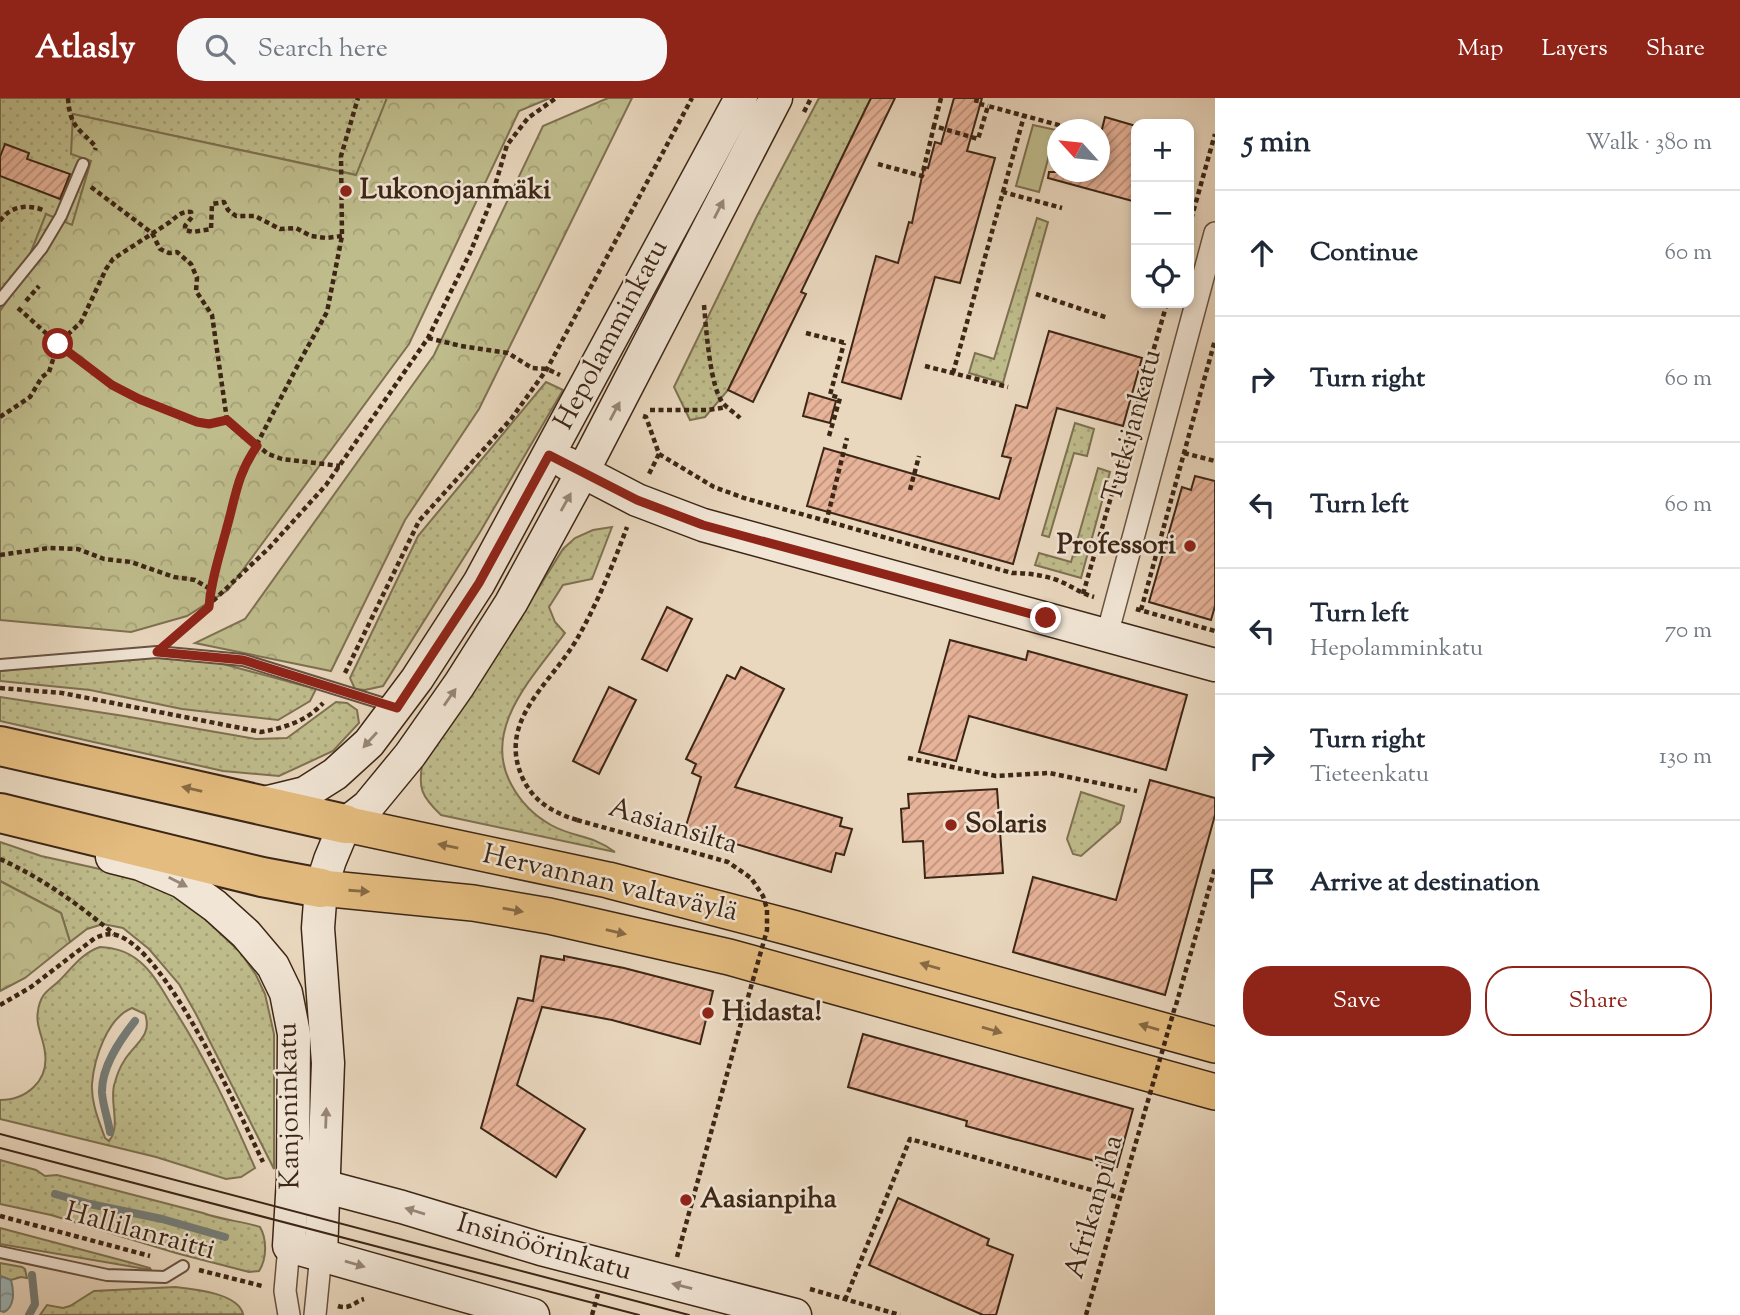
<!DOCTYPE html>
<meta charset="utf-8">
<style>
body{margin:0;font-family:"Sorts Mill Goudy",serif;background:#f6f6f7;color:#1f2937}
.controls{position:absolute;right:21px;top:21px;display:grid;overflow:hidden;border-radius:14px;box-shadow:0 4px 10px #0003}
.controls button{width:63px;height:63px;display:grid;place-items:center;padding:0;border:0;border-bottom:2px solid #e0e1e3;background:#fff;color:#1f2937;font:35px sans-serif}
.compass{position:absolute;left:1047px;top:21px;width:63px;height:63px;border-radius:50%;background:#fff;box-shadow:0 4px 10px #0003;rotate:297deg}
.stop{position:absolute;width:21px;height:21px;margin:-16px;border:5px solid #8f2418;border-radius:50%;background:#fff}
.stop.end{background:#8f2418;border-color:#fff;box-shadow:0 2px 7px #0008}
.list{margin:0;padding:0;list-style:none}
h2{display:flex;justify-content:space-between;align-items:center;height:91px;margin:0;padding:0 28px;font-size:30px}
h2 small{font-size:23px;font-weight:400;color:#747a83}
.list li{display:grid;grid-template-columns:46px 1fr auto;gap:21px;align-items:center;box-sizing:border-box;height:126px;padding:0 28px;border-top:2px solid #e0e1e3}
.list b{display:block;font-size:26px;white-space:nowrap}
.list p{margin:0;font-size:23px;white-space:nowrap;color:#747a83}
.list em{font-size:23px;font-style:normal;color:#747a83}
.actions{display:flex;gap:14px;padding:21px 28px}
.actions a{flex:1;padding:16px 0;border:2px solid #8f2418;border-radius:28px;text-align:center;font-size:24px;color:#8f2418}
.actions .main{background:#8f2418;color:#fff}
.icon{flex:none;width:38px;height:38px;fill:none;stroke:currentColor;stroke-width:2;stroke-linecap:round;stroke-linejoin:round}
.map{position:relative;flex:none;width:1215px;height:1217px;overflow:hidden}
header{display:flex;align-items:center;gap:42px;box-sizing:border-box;height:98px;padding:0 35px;background:#8f2418;color:#fff}
header strong{font-size:33px}
nav{display:flex;gap:38px;margin-inline-start:auto;font-size:24px}
.search{width:490px;height:63px;background:#f6f6f7;display:flex;align-items:center;gap:18px;box-sizing:border-box;padding:0 24px;border-radius:28px;color:#747a83;font-size:26px}
main{display:flex}
aside{flex:1;background:#fff}
.map>svg:first-child{display:block}
.green{fill:url(#green-dots);stroke:#7e7151;stroke-width:2;fill-rule:evenodd}
.forest{fill:url(#forest-crowns);stroke:#7e7151;stroke-width:2}
.pitch{fill:#bfbc8c;stroke:#7e7151;stroke-width:2}
.water{fill:url(#water-waves);stroke:#757d78;stroke-width:2}
.lines{fill:none;stroke-linecap:round;stroke-linejoin:round}
.stream{stroke:#757d78;stroke-width:8}
.building{fill:url(#building-hatch);stroke:#3d2616;stroke-width:2}
.lane-casing{stroke:#685240;stroke-width:14}
.street-casing{stroke:#685240;stroke-width:24}
.secondary-casing{stroke:#3d2616;stroke-width:35}
.primary-casing{stroke:#3d2616;stroke-width:38}
.highway-casing{stroke:#3d2616;stroke-width:42}
.path{stroke:#3d2616;stroke-width:4.5;stroke-dasharray:5 3.5;stroke-linecap:butt}
.lane{stroke:#f1e5d5;stroke-width:10}
.street{stroke:#f1e5d5;stroke-width:21}
.secondary{stroke:#f1e5d5;stroke-width:32}
.primary{stroke:#e4bc7f;stroke-width:35}
.highway{stroke:#e4bc7f;stroke-width:38}
.tram{stroke:#3d2616;stroke-width:2}
.path-bridge{stroke:#3d2616;stroke-width:4.5;stroke-dasharray:5 3.5;stroke-linecap:butt}
.oneway{fill:#978676}
.oneway2{fill:#886a45}
.route{stroke:#8f2418;stroke-width:9}
.poi-dot{fill:#8f2418;stroke:#f1e5d5;stroke-width:2.5}
.labels{text-anchor:middle;dominant-baseline:central;stroke-width:5;stroke-linejoin:round;paint-order:stroke}
.poi-label{font-size:28px;font-weight:bold;fill:#3d2616;stroke:#f1e5d5;text-anchor:start}
.street-label{font-size:28px;fill:#3d2616;stroke:#f1e5d5}
</style>
<header>
<strong>Atlasly</strong>
<div class="search"><svg class="icon" aria-label="search" viewBox="0 0 24 24"><circle cx="10" cy="10" r="6"/><path d="M15 15l6 6"/></svg>Search here</div>
<nav><a>Map</a><a>Layers</a><a>Share</a></nav>
</header>
<main>
<div class="map">
<svg width="1215" height="1217" viewBox="0 0 1215 1217">
<defs>
<pattern id="green-dots" width="8" height="8" patternUnits="userSpaceOnUse" patternTransform="scale(1.75)"><rect width="8" height="8" fill="#bfbc8c"/><path d="M2 2h.1M6 6h.1" fill="none" stroke="#a5a178" stroke-width="1.8" stroke-linecap="round"/></pattern>
<pattern id="forest-crowns" width="20" height="18" patternUnits="userSpaceOnUse" patternTransform="scale(1.75)"><rect width="20" height="18" fill="#bfbc8c"/><path d="M2 6a3 3 0 1 1 6 0M12 15a3 3 0 1 1 6 0" fill="none" stroke="#a5a178"/></pattern>
<pattern id="water-waves" width="16" height="10" patternUnits="userSpaceOnUse" patternTransform="scale(1.75)"><rect width="16" height="10" fill="#9bb7ba"/><path d="M0 5q4-4 8 0t8 0" fill="none" stroke="#809596"/></pattern>
<pattern id="building-hatch" width="6" height="6" patternUnits="userSpaceOnUse" patternTransform="scale(1.75)"><rect width="6" height="6" fill="#e7b399"/><path d="M-1 1l2-2M0 6l6-6M5 7l2-2" fill="none" stroke="#bc917c"/></pattern>
</defs>
<rect width="100%" height="100%" fill="#e9d7be"/>
<filter id="stains"><feTurbulence type="fractalNoise" baseFrequency=".00286" numOctaves="4"/><feColorMatrix values="0 0 0 0 .2 0 0 0 0 .09 0 0 0 0 .02 0 0 0 .5 -.17"/></filter>
<radialGradient id="worn" r=".72"><stop offset=".6" stop-color="#630" stop-opacity="0"/><stop offset="1" stop-color="#630" stop-opacity=".3"/></radialGradient>
<!-- green -->
<g class="green">
<path d="M0,0H387L357,77L73,16L91,63L72,128L46,116L18,187L0,213Z"/>
<path d="M819,0H871L728,292L705,319L690,322L674,289L757,118Z"/>
<path d="M1037,120L1048,124L1003,285L969,275L975,255L994,261Z"/>
<path d="M546,284L563,292L480,434L383,588L365,592L355,591L350,580L418,438Z"/>
<path d="M1075,325L1094,331L1087,358L1074,355L1049,439L1042,437Z"/>
<path d="M1098,370L1110,374L1081,480L1035,467L1039,455L1071,464Z"/>
<path d="M612,429L592,481L563,487L549,509L555,524L565,535C534,578 481,630 511,686C521,705 533,717 551,727C574,740 591,736 615,754L441,717C422,699 417,690 423,663L513,531L563,451L575,440L593,432Z"/>
<path d="M140,559L212,563L316,591L310,603L278,622L182,611L90,592L0,583V573Z"/>
<path d="M0,599L124,618L256,641L287,640L336,604L347,605L357,612L359,625L333,653L279,678L223,673L0,623Z"/>
<path d="M1081,694L1124,708L1120,724L1081,758L1073,756L1067,741Z"/>
<path d="M0,744L41,758L136,779L176,798L199,815L240,854L256,877L265,896L274,936V1071L196,916L179,886L149,851L123,830L103,826L87,831L70,844L61,815L0,783Z"/>
<path d="M100,849C115,850 127,853 139,863C154,875 164,895 174,911C206,961 231,1015 255,1070L241,1079L226,1081L156,1059L0,1021V1002C26,1002 49,983 45,955C44,941 35,927 38,913C38,909 41,901 43,898C47,892 54,888 59,883C72,870 82,855 100,849ZM132,910L145,916C153,938 134,946 124,963C120,969 117,977 115,984C108,1002 122,1027 109,1043L105,1040C99,1023 91,1005 92,986C94,961 107,920 132,910Z"/>
<path d="M0,1062L36,1072L45,1078L57,1077L203,1115C222,1122 241,1123 260,1129C267,1141 267,1161 259,1173L249,1174L176,1155L51,1117L0,1106Z"/>
<path d="M0,1130L132,1165L150,1170L151,1172L0,1146Z"/>
<path d="M0,1165L22,1169L25,1171L27,1180L21,1179L11,1182L0,1178Z"/>
<path d="M175,1189C193,1191 238,1195 243,1216L40,1217L47,1207L63,1210L70,1208L94,1193Z"/>
</g>
<!-- forest -->
<g class="forest">
<path d="M387,0H550L519,13L409,246L228,492L187,518L131,534L0,522V213L18,187L46,116L72,127L91,63L71,56L73,16L356,77Z"/>
<path d="M608,0H632L479,311L405,422L331,573L195,545L245,521L434,257L543,28Z"/>
<path d="M0,783L61,815L70,844L25,880L0,893Z"/>
</g>
<!-- pitch -->
<path class="pitch" d="M1033,27L1056,32L1039,94L1016,88Z"/>
<!-- water -->
<path class="water" d="M0,1178L11,1182C14,1193 15,1209 4,1214L0,1213Z"/>
<g class="lines">
<!-- stream -->
<g class="stream">
<path d="M110,1034C108,1021 103,1008 102,995C101,969 120,942 135,923"/>
<path d="M55,1096L90,1106L162,1121L225,1139"/>
<path d="M29,1217L35,1206L32,1177"/>
</g>
</g>
<!-- building -->
<g class="building">
<path d="M871,0H895L801,194L806,196L753,304L728,292Z"/>
<path d="M954,0H982L967,53L995,60L960,185L935,179L901,301L842,284L876,158L898,165L909,124L912,125L924,69L928,70L935,44L941,46Z"/>
<path d="M1105,19L1136,28V104L1048,80L1049,74H1100V39Z"/>
<path d="M5,46L29,55L27,61L70,76L60,101L0,78V59Z"/>
<path d="M1049,233L1142,260L1123,328L1057,310L1013,466L807,408L824,350L999,401L1011,360L1002,358L1016,307L1027,310Z"/>
<path d="M809,295L836,303L830,325L803,318Z"/>
<path d="M1195,378L1215,383V508L1211,522L1149,504L1182,389L1191,392Z"/>
<path d="M667,509L692,521L667,573L642,561Z"/>
<path d="M950,542L1026,562L1028,553L1187,597L1166,672L969,618L956,663L919,654Z"/>
<path d="M741,569L784,591L735,689L842,720L840,728L852,731L844,757L836,755L831,774L685,731L701,679L692,675L696,666L686,661L727,577L735,581Z"/>
<path d="M609,589L636,602L599,676L573,663Z"/>
<path d="M1150,682L1215,700V717L1165,897L1013,854L1033,779L1116,802Z"/>
<path d="M997,691L1003,775L925,780L923,743L903,744L901,711L909,710L908,696Z"/>
<path d="M541,858L564,862V858L624,870L713,893L700,946L612,922L542,909L517,987L585,1031L556,1079L481,1030L518,900L533,903Z"/>
<path d="M863,936L1133,1011L1117,1069L966,1028L967,1023L848,989Z"/>
<path d="M898,1100L989,1141L987,1147L1013,1157L996,1217H983L869,1167Z"/>
</g>
<g class="lines">
<!-- lane casing -->
<g class="lane-casing">
<g id="lane">
<path d="M0,202L42,150L61,118L83,66"/>
<path d="M0,567L157,554L243,562L391,608"/>
<path d="M0,1154L107,1177L165,1179L183,1168"/>
</g>
</g>
<!-- street casing -->
<g class="street-casing">
<g id="street">
<path d="M1107,537L1215,135"/>
<path d="M289,1148L285,1193L289,1217"/>
<path d="M315,1217L321,1156"/>
</g>
</g>
<!-- secondary casing -->
<g class="secondary-casing">
<g id="secondary">
<path d="M566,365L637,402L703,427L1215,567"/>
<path d="M260,706L305,695L335,676L369,645L417,581L479,485L741,0"/>
<path d="M112,759L140,766L182,784L215,808L246,836L273,868L286,895L294,936L293,1081L289,1148L533,1217"/>
<path d="M304,1083L402,1109L541,1151L795,1217"/>
<path d="M321,1156L328,965L318,830L321,790L330,762L345,726L368,708L410,657L459,587L511,505L583,373L776,0"/>
</g>
</g>
<!-- primary casing -->
<g class="primary-casing">
<g id="primary">
<path d="M345,726L608,782L792,830L1215,947"/>
<path d="M321,790L473,805L549,818L729,859L1215,994"/>
</g>
</g>
<!-- highway casing -->
<g class="highway-casing">
<g id="highway">
<path d="M0,648L345,726"/>
<path d="M0,715L262,779L321,790"/>
</g>
</g>
<!-- path -->
<g class="path">
<path d="M68,0C70,30 79,30 96,49L95,52"/>
<path d="M941,0L934,28L978,41L988,8L1077,32"/>
<path d="M977,0L976,5L988,8"/>
<path d="M804,14L811,0"/>
<path d="M878,66L922,78L934,28"/>
<path d="M91,89L152,135L160,151L169,155L177,154L191,166L197,180L196,193L212,217L227,322L268,356L282,361L340,368"/>
<path d="M1003,94L1024,18"/>
<path d="M0,123C10,108 27,106 43,112"/>
<path d="M1189,129L1215,36"/>
<path d="M1036,196L1108,220"/>
<path d="M26,203L39,188"/>
<path d="M704,207C706,229 710,290 723,305C728,311 735,315 740,320"/>
<path d="M18,210L58,246"/>
<path d="M806,235L846,245"/>
<path d="M428,240L461,248L508,255L532,270L547,271L560,277"/>
<path d="M58,248L112,287L172,316L196,324L209,326L227,322"/>
<path d="M925,268L1008,289"/>
<path d="M953,275L1003,94L1062,110"/>
<path d="M650,312H708L727,309"/>
<path d="M643,318L646,319L659,356L649,376"/>
<path d="M0,319L30,299L42,279L49,274L58,246L81,224L106,171L113,161L170,124C177,118 182,113 191,114L192,119L185,128V132L193,134L211,131L212,106L224,104L228,112L236,118H255L280,131L296,130L311,138L326,140L342,138"/>
<path d="M829,338L840,300L830,297L844,245"/>
<path d="M1184,355L1215,363"/>
<path d="M659,356L714,389L744,400L1012,475C1028,475 1042,477 1057,482C1070,487 1080,495 1094,499"/>
<path d="M910,392L919,358"/>
<path d="M826,425L847,340"/>
<path d="M0,457L49,450L78,451L104,461L131,464L174,479L195,482L210,491"/>
<path d="M1083,496L1167,205"/>
<path d="M209,508L210,491L231,416L236,386L245,365L256,348L301,261L327,214L342,138L341,58L358,0"/>
<path d="M1136,511L1215,533"/>
<path d="M1141,512L1215,242"/>
<path d="M176,538L269,450L326,387L428,240L470,155L489,108L507,47L528,20L556,0"/>
<path d="M345,575L419,423L511,321L547,271L692,0"/>
<path d="M0,590L62,595L261,634C284,630 307,623 323,605"/>
<path d="M908,660L996,678L1049,675L1137,693"/>
<path d="M577,722C554,715 534,704 523,681C496,623 550,587 577,541C597,506 613,467 627,429"/>
<path d="M0,761C42,780 78,806 114,836"/>
<path d="M0,907L31,889L95,840C102,837 108,835 116,837C166,850 239,1015 263,1064"/>
<path d="M1176,907L1215,770"/>
<path d="M0,1118L150,1158"/>
<path d="M677,1159L747,903"/>
<path d="M199,1172L262,1188"/>
<path d="M810,1191L900,1217"/>
<path d="M845,1202L910,1041L1120,1100"/>
<path d="M338,1208C350,1212 354,1204 364,1201"/>
<path d="M592,1217L598,1196"/>
<path d="M1086,1217L1145,1013"/>
</g>
<!-- lane -->
<use href="#lane" class="lane"/>
<!-- street -->
<use href="#street" class="street"/>
<!-- secondary -->
<use href="#secondary" class="secondary"/>
<!-- primary -->
<use href="#primary" class="primary"/>
<!-- highway -->
<use href="#highway" class="highway"/>
<!-- tram -->
<g class="tram">
<path d="M0,1036L689,1217"/>
<path d="M0,1050L639,1217"/>
</g>
<!-- path-bridge -->
<g class="path-bridge">
<path d="M577,722L728,764L751,780L763,798L767,811V832L747,903"/>
<path d="M1145,1013L1175,909"/>
</g>
</g>
<!-- one-way arrows -->
<defs><path id="oneway-solid" d="M-6-.8H1V-3.2L6.5 0L1 3.2V.8H-6Z" transform="scale(1.75)"/></defs>
<g class="oneway">
<use href="#oneway-solid" transform="translate(719 111) rotate(-63)"/>
<use href="#oneway-solid" transform="translate(615 313) rotate(-62)"/>
<use href="#oneway-solid" transform="translate(566 404) rotate(-61)"/>
<use href="#oneway-solid" transform="translate(450 599) rotate(-55)"/>
<use href="#oneway-solid" transform="translate(370 642) rotate(132)"/>
<use href="#oneway-solid" transform="translate(178 784) rotate(27)"/>
<use href="#oneway-solid" transform="translate(326 1020) rotate(-88)"/>
<use href="#oneway-solid" transform="translate(415 1113) rotate(-163)"/>
<use href="#oneway-solid" transform="translate(355 1166) rotate(16)"/>
<use href="#oneway-solid" transform="translate(682 1188) rotate(-166)"/>
</g>
<g class="oneway2">
<use href="#oneway-solid" transform="translate(192 691) rotate(-167)"/>
<use href="#oneway-solid" transform="translate(448 748) rotate(-168)"/>
<use href="#oneway-solid" transform="translate(359 793) rotate(4)"/>
<use href="#oneway-solid" transform="translate(513 812) rotate(10)"/>
<use href="#oneway-solid" transform="translate(616 834) rotate(13)"/>
<use href="#oneway-solid" transform="translate(930 868) rotate(-164)"/>
<use href="#oneway-solid" transform="translate(1149 929) rotate(-164)"/>
<use href="#oneway-solid" transform="translate(992 932) rotate(16)"/>
</g>
<g class="lines">
<!-- route -->
<path class="route" d="M58,246L112,287L139,301L197,324L209,326L227,322L257,348C237,377 236,397 227,429C220,456 211,482 209,509L157,554L243,562L397,610L479,485L549,357L637,402L703,427L1046,520"/>
</g>
<!-- markers -->
<g class="poi-dot">
<circle cx="346" cy="93" r="7"/>
<circle cx="1190" cy="448" r="7"/>
<circle cx="951" cy="727" r="7"/>
<circle cx="708" cy="915" r="7"/>
<circle cx="686" cy="1102" r="7"/>
</g>
<g class="labels">
<!-- poi labels -->
<g class="poi-label">
<text x="360" y="93">Lukonojanmäki</text>
<text x="1176" y="448" text-anchor="end">Professori</text>
<text x="965" y="727">Solaris</text>
<text x="722" y="915">Hidasta!</text>
<text x="700" y="1102">Aasianpiha</text>
</g>
<!-- street labels -->
<g class="street-label">
<text transform="translate(612 237) rotate(-62)">Hepolamminkatu</text>
<text transform="translate(1133 328) rotate(-75)">Tutkijankatu</text>
<text transform="translate(673 729) rotate(17)">Aasiansilta</text>
<text transform="translate(610 786) rotate(13)">Hervannan valtaväylä</text>
<text transform="translate(290 1008) rotate(-91)">Kanjoninkatu</text>
<text transform="translate(1095 1109) rotate(-74)">Afrikanpiha</text>
<text transform="translate(140 1134) rotate(15)">Hallilanraitti</text>
<text transform="translate(544 1150) rotate(16)">Insinöörinkatu</text>
</g>
</g>
<rect width="100%" height="100%" filter="url(#stains)"/>
<rect width="100%" height="100%" fill="url(#worn)"/>
</svg>
<div class="controls">
<button>+</button>
<button>−</button>
<button><svg class="icon" aria-label="locate" viewBox="0 0 24 24"><circle cx="12" cy="12" r="6"/><path d="M12 2v4M12 18v4M2 12h4M18 12h4"/></svg></button>
</div>
<svg class="compass" viewBox="-18 -18 36 36"><path d="M0-13l5 13h-10z" fill="#e53935"/><path d="M0 13l5-13h-10z" fill="#747a83"/></svg>
<div class="stop" style="left:58px;top:246px"></div>
<div class="stop end" style="left:1046px;top:520px"></div>
</div>
<aside>
<h2>5 min<small>Walk · 380 m</small></h2>
<ul class="list">
<li><svg class="icon" aria-label="ahead" viewBox="0 0 24 24"><path d="M12 20V5M6 11l6-6 6 6"/></svg><div><b>Continue</b></div><em>60 m</em></li>
<li><svg class="icon" aria-label="right" viewBox="0 0 24 24"><path d="M7 20v-9h11M14 6l5 5-5 5"/></svg><div><b>Turn right</b></div><em>60 m</em></li>
<li><svg class="icon" aria-label="left" viewBox="0 0 24 24"><path d="M17 20v-9H6M10 6l-5 5 5 5"/></svg><div><b>Turn left</b></div><em>60 m</em></li>
<li><svg class="icon" aria-label="left" viewBox="0 0 24 24"><path d="M17 20v-9H6M10 6l-5 5 5 5"/></svg><div><b>Turn left</b><p>Hepolamminkatu</p></div><em>70 m</em></li>
<li><svg class="icon" aria-label="right" viewBox="0 0 24 24"><path d="M7 20v-9h11M14 6l5 5-5 5"/></svg><div><b>Turn right</b><p>Tieteenkatu</p></div><em>130 m</em></li>
<li><svg class="icon" aria-label="arrive" viewBox="0 0 24 24"><path d="M6 21V4h12l-3 4 3 4H6"/></svg><div><b>Arrive at destination</b></div></li>
</ul>
<div class="actions"><a class="main">Save</a><a>Share</a></div>
</aside>
</main>
